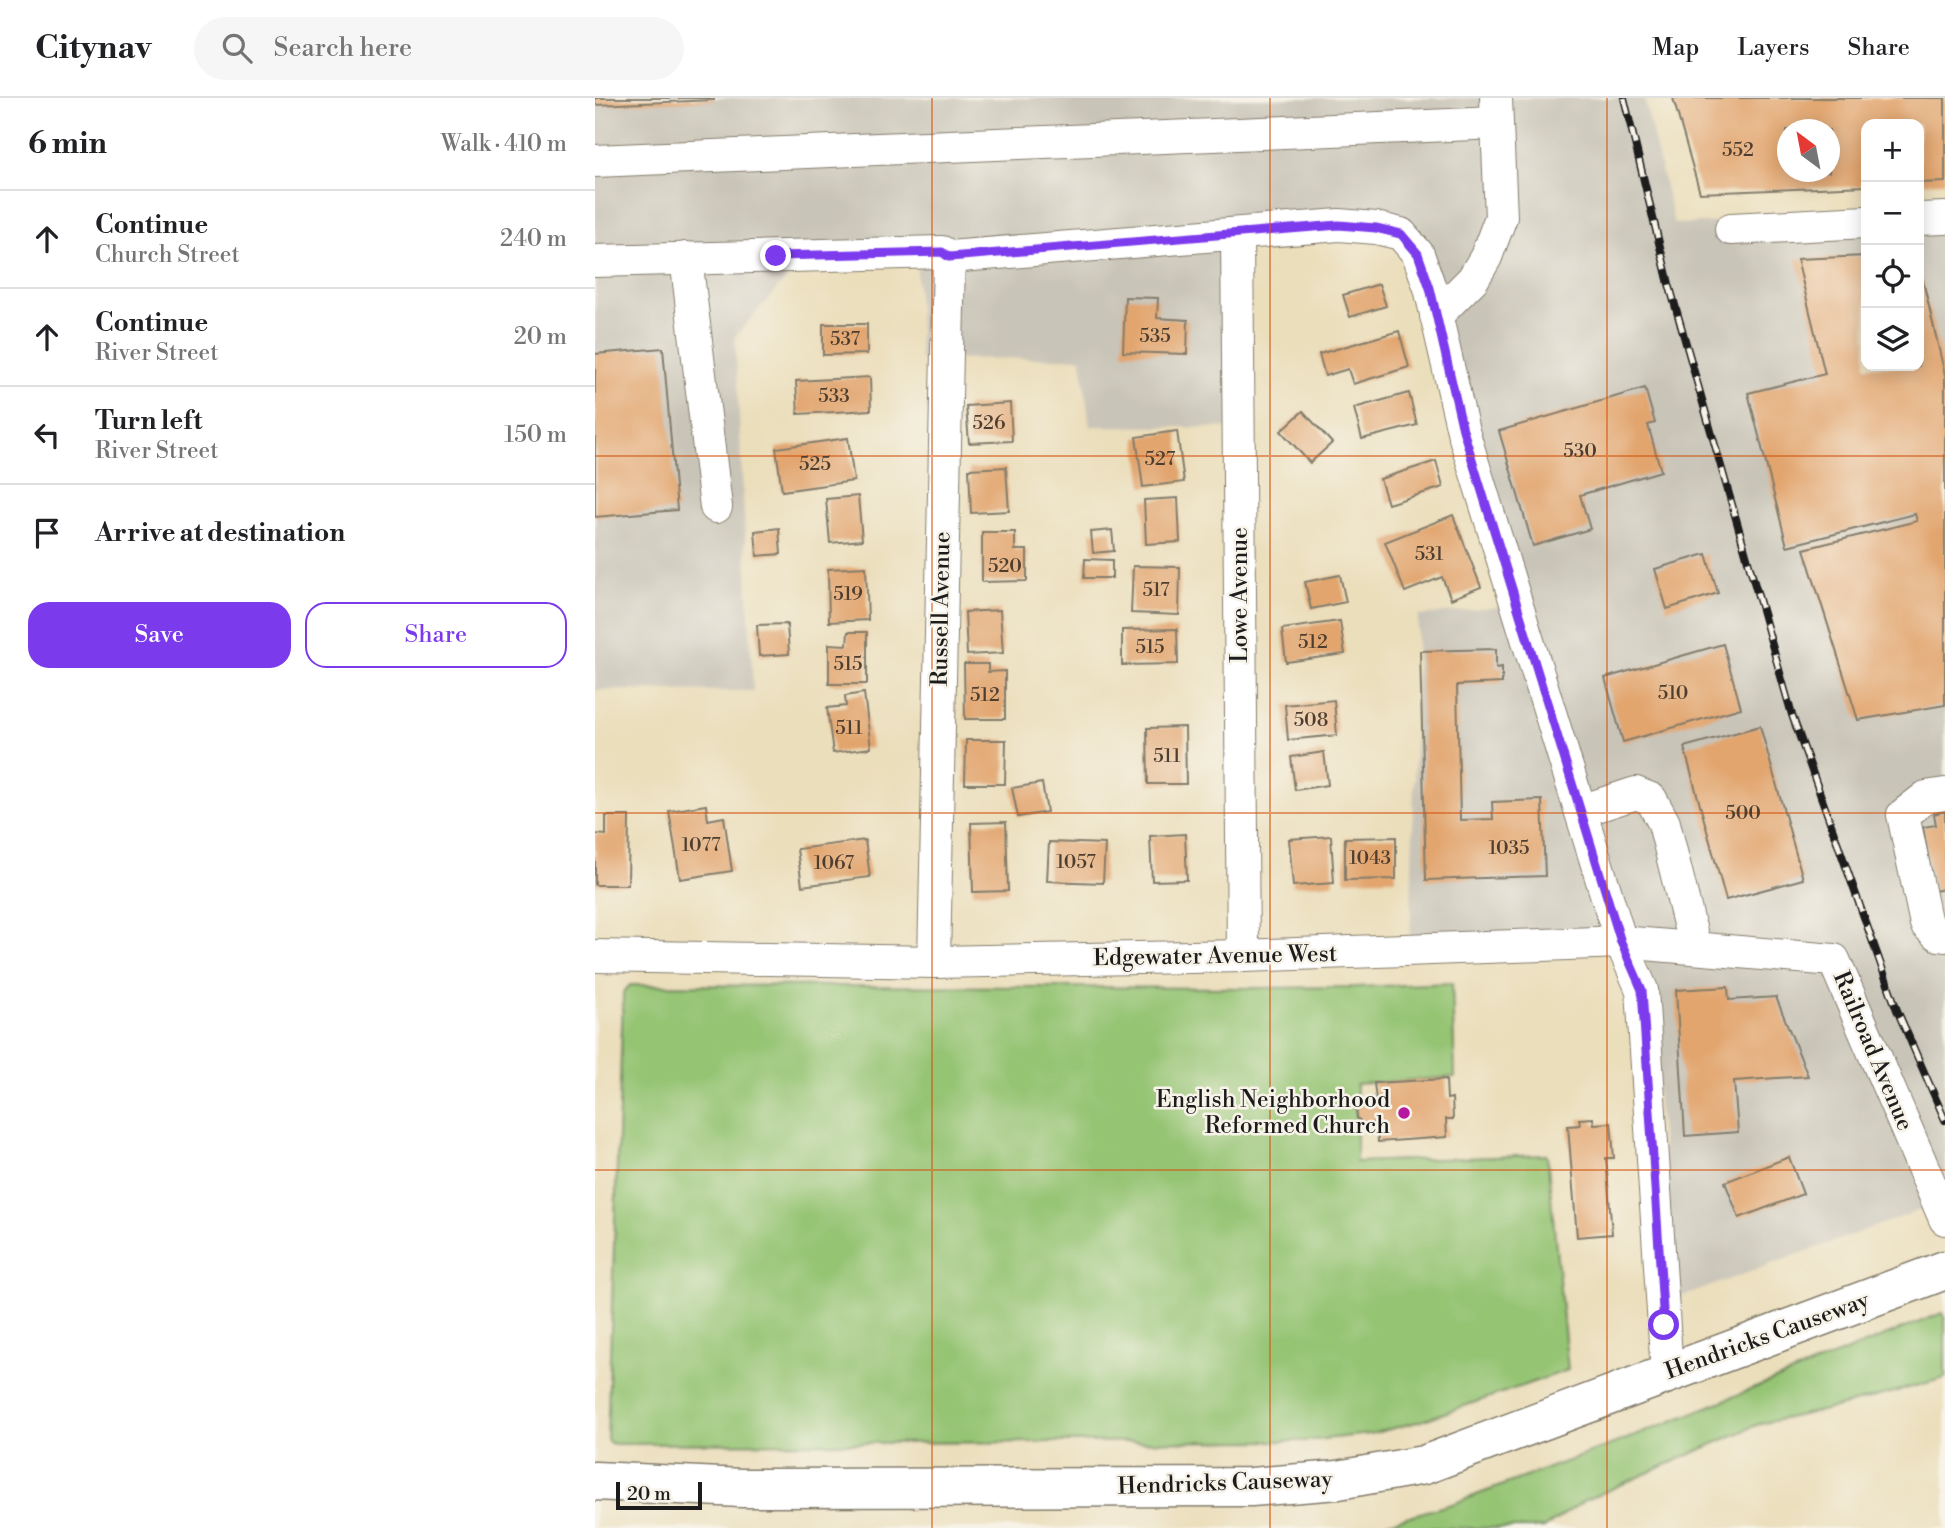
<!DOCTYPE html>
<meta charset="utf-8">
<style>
body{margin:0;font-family:"Libre Bodoni",serif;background:#f6f6f6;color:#202124}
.controls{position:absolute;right:21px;top:21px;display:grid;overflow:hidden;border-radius:14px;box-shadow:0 4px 18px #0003}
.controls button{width:63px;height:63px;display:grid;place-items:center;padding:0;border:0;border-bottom:2px solid #e0e0e0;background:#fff;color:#202124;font:35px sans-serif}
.compass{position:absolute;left:1182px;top:21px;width:63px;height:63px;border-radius:50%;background:#fff;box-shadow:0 4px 18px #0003;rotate:328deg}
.scale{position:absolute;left:21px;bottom:18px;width:86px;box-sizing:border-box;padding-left:7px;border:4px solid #1c1c1c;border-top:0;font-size:19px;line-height:24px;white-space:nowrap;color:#1c1c1c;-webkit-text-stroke:5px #f7f3e8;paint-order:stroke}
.stop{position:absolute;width:21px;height:21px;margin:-16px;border:5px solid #7c3aed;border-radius:50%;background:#fff}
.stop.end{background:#7c3aed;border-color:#fff;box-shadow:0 2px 7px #0008}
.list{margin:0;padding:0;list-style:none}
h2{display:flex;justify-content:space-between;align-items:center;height:91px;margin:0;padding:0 28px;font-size:30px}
h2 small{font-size:23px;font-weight:400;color:#757577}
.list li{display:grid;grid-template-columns:46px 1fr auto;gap:21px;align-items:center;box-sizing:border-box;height:98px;padding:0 28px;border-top:2px solid #e0e0e0}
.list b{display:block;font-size:26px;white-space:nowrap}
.list p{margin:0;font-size:23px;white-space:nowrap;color:#757577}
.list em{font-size:23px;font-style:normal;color:#757577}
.actions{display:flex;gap:14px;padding:21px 28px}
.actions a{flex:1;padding:16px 0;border:2px solid #7c3aed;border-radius:21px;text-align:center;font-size:24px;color:#7c3aed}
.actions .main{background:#7c3aed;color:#fff}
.icon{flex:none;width:38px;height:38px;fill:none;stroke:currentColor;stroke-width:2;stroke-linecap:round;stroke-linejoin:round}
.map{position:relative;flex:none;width:1350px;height:1430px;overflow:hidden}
header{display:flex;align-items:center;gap:42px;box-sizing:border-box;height:98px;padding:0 35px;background:#fff;border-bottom:2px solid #e0e0e0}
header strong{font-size:33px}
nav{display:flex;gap:38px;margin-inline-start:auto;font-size:24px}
.search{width:490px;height:63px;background:#f6f6f6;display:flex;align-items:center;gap:18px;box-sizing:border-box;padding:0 24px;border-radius:38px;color:#757577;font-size:26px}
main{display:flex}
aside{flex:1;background:#fff}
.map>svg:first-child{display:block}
.industrial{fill:#c9c4b8}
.green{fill:#95c473;stroke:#587048;stroke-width:2}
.building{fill:#e2a56e;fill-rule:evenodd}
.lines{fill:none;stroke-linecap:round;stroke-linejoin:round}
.minor-casing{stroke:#847d6c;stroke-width:34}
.major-casing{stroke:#847d6c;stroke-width:41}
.minor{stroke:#fff;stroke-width:32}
.major{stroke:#fff;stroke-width:38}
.rail-casing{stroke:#1c1c1c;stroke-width:8}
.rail{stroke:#f7f3e8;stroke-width:5;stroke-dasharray:16;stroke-linecap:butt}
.route{stroke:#7c3aed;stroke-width:9}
.grid{fill:none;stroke:#d4530e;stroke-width:2;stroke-opacity:0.55}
.poi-dot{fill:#b5179e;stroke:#f7f3e8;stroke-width:2.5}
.labels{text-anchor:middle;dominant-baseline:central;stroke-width:5;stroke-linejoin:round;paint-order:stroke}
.number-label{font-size:19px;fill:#4e3e30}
.street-label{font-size:23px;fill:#1c1c1c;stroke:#f7f3e8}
.poi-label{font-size:23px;fill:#1c1c1c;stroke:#f7f3e8;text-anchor:end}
</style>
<header>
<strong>Citynav</strong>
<div class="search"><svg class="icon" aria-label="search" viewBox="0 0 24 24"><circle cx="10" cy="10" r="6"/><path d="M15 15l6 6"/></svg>Search here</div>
<nav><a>Map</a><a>Layers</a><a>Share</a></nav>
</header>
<main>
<aside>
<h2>6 min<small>Walk · 410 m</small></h2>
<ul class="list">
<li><svg class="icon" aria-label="ahead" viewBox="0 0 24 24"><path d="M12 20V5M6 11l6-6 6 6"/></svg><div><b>Continue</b><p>Church Street</p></div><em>240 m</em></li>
<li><svg class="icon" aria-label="ahead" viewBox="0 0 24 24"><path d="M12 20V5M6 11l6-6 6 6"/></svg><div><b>Continue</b><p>River Street</p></div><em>20 m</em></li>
<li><svg class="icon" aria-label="left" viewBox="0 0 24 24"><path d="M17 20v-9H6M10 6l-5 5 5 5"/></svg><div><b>Turn left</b><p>River Street</p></div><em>150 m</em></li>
<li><svg class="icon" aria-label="arrive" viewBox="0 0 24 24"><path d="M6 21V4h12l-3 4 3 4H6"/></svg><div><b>Arrive at destination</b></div></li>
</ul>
<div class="actions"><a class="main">Save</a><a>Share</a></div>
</aside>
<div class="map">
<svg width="1350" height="1430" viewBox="0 0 1350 1430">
<rect width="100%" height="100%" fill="#f7f3e8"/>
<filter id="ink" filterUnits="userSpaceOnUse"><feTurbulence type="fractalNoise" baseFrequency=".0143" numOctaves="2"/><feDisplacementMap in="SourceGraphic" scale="14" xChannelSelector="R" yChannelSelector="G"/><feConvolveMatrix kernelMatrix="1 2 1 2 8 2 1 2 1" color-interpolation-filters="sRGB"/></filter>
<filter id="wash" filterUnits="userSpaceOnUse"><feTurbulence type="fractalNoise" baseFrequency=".00686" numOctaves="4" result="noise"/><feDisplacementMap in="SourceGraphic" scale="28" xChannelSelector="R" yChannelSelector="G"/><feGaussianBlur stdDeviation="1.57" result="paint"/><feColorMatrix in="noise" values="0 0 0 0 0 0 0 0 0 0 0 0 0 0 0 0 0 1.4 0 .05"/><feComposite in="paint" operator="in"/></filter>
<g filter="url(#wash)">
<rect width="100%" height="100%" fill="#ebdebb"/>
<!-- industrial -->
<path class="industrial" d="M0,0H1049L1079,126L1271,120V268H1324V119L1350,118V1103L1080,1201L1050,852L815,854L823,518L930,506L822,142L645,144L649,330L495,328L486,260L325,261L321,149L218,150L140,239L158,593L0,592Z"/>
<!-- green -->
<g class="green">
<path d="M857,885L860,979L761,986V1064L952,1057L973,1272L826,1323L776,1336L710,1343L21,1346L15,1345L12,1341L28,900V895L35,887L659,890L761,889Z"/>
<path d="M1347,1215L1350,1222V1280L1244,1309L1164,1326L989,1403L949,1430H773L860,1405L1045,1336Z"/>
</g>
<g id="blocks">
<!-- building -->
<g class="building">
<path d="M0,0H119V2L0,7Z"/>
<path d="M1078,0H1350V84L1324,85V26H1271V88L1105,95ZM1192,32H1234V74H1192Z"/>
<path d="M1271,158V268H1324L1325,170L1350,277V607L1263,622L1209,451L1322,423L1320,416L1192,448L1153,295L1230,276L1202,161Z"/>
<path d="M784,186L791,208L755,219L748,197Z"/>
<path d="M530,199L563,200L562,220L593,222L592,256L528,254Z"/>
<path d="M228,226H272V256L228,257Z"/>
<path d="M804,233L814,269L758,286L753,271L730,278L724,256Z"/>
<path d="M68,250L82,412L0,419V256Z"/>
<path d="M275,279L276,312L203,316L201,283Z"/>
<path d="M1050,290L1060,325L1053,327L1066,373L985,397L995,431L938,448L904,333Z"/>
<path d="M814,295L822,327L767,341L759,310Z"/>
<path d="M415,305L417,343L374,345L371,308Z"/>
<path d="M708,313L737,345L715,365L686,333Z"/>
<path d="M582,333L589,384L548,389L541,339Z"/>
<path d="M253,340L259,383L187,393L181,350Z"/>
<path d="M841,363L848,389L793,406L785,381Z"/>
<path d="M411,369L414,413L376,415L374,371Z"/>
<path d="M263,398L267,442L235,445L231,401Z"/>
<path d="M583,400L585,444L551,446L549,402Z"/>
<path d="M858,417L886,489L856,501L847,479L810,494L790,444Z"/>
<path d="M184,430L186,456L162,458L160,433Z"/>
<path d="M517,432L519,453L498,455L496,434Z"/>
<path d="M387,434H420V452H432V483L387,484Z"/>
<path d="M1111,456L1123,495L1072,511L1060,471Z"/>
<path d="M490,461L517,462V480H489Z"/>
<path d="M538,468L585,469L584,517L536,515Z"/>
<path d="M271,469L273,522L234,524L233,471Z"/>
<path d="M745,477L751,504L716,511L710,484Z"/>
<path d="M405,512L408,555L372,557L370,514Z"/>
<path d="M745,523L750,556L691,564L687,531Z"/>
<path d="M192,526L194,556L164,558L162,527Z"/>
<path d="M582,531L583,566L527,567V532Z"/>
<path d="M253,534H272V586H234V546L252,547Z"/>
<path d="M1128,546L1146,610L1028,644L1010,580Z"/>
<path d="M901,551V570L907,569V585L862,587L865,722L898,721L897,704L947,702L950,778L831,782L825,553Z"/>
<path d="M369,566H393V574L410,573V621H370Z"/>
<path d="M269,595L276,650L238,655L232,610L251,608L250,598Z"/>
<path d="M739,602L742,637L693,642L690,607Z"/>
<path d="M1165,628L1208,781L1131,802L1089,649Z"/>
<path d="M590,629L591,686H553L552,630Z"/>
<path d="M371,642H411L410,686H370Z"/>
<path d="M729,654L733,687L700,692L696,659Z"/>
<path d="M447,685L452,714L423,719L417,690Z"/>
<path d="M111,707L113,722L129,719L137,773L85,781L74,713Z"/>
<path d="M1350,713V791L1339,793L1328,729L1341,727L1339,716Z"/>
<path d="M11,718H34L33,787H0V736L11,737Z"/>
<path d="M411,724L413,793L378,794L376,725Z"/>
<path d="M590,736L592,782L557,783L555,738Z"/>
<path d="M736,738L739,785L698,788L694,741Z"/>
<path d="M801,739V781L750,782V740Z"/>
<path d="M270,742L275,779L207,788L202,751Z"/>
<path d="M454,744L510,746L508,785L452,783Z"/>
<path d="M1133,889L1134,902L1181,899L1213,978L1139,983L1143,1034L1090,1038L1081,892Z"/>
<path d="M851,981L852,1001L857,1000L858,1021H851L852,1039L783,1044L782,1025L769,1026L762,1020L761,1010L766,1003L781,1002L779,985Z"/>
<path d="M998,1020L999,1026L1016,1025L1019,1060H1011L1017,1136L982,1139L973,1028L985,1027L984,1021Z"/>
<path d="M1194,1059L1208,1096L1144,1120L1130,1084Z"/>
</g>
</g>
</g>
<g filter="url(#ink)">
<use href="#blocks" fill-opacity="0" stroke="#847d6c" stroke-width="2"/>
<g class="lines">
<!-- minor casing -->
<g class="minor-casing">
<g id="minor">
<path d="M0,63L902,25L901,0"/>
<path d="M1324,121L1350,120"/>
<path d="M1136,131L1271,124"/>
<path d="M642,136L648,858"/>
<path d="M91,160L121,409"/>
<path d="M0,163L347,154L354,159L744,127L781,130L806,136L823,156L835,190L868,333L1026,844L1047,892L1072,1275"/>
<path d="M841,218L878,181L891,159L906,119L902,25"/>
<path d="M1350,696L1331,699L1308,717L1331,826L1343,837L1350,838"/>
<path d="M986,713L1041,695L1056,701L1069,725L1100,850"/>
<path d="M0,858L339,864L648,858L1026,844L1239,862L1350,1121"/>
<path d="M339,864L354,159"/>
</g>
</g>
<!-- major casing -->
<g class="major-casing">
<path id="major" d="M0,1383L147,1390L656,1389L743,1382L829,1367L1350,1172"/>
</g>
<!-- minor -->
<use href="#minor" class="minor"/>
<!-- major -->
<use href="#major" class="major"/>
<!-- rail casing -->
<g class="rail-casing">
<path id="rail" d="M1029,0L1074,186L1197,617L1302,912L1350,1022"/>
</g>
<!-- rail -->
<use href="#rail" class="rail"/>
</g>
</g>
<g class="lines" filter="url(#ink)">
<!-- route -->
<path class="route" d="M181,158L347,154L354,159L744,127L781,130L806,136L823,156L835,190L868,332L1026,844L1047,892L1069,1227"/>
</g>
<!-- grid -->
<path class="grid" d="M337,0V1430M675,0V1430M1012,0V1430M0,358H1350M0,715H1350M0,1072H1350"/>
<!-- markers -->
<circle class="poi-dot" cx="809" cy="1015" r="7"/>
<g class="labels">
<!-- number labels -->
<g class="number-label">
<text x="1143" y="52">552</text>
<text x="560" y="238">535</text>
<text x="250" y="241">537</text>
<text x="239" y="298">533</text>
<text x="394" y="325">526</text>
<text x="985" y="353">530</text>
<text x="565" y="361">527</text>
<text x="220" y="366">525</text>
<text x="834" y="456">531</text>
<text x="410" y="468">520</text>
<text x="561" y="492">517</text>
<text x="253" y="496">519</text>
<text x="718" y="544">512</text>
<text x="555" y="549">515</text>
<text x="253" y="566">515</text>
<text x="1078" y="595">510</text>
<text x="390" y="597">512</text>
<text x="716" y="622">508</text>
<text x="254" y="630">511</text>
<text x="572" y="658">511</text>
<text x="1148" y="715">500</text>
<text x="106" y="747">1077</text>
<text x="914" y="750">1035</text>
<text x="775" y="760">1043</text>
<text x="481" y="764">1057</text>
<text x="239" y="765">1067</text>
</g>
<!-- street labels -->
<g class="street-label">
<text transform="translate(645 497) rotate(-90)">Lowe Avenue</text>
<text transform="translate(346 511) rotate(-89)">Russell Avenue</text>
<text transform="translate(620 858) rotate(-1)">Edgewater Avenue West</text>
<text transform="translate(1278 953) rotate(67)">Railroad Avenue</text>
<text transform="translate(1172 1238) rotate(-20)">Hendricks Causeway</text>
<text transform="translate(630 1385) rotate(-2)">Hendricks Causeway</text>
</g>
<!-- poi labels -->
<g class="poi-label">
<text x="795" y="1002">English Neighborhood<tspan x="795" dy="26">Reformed Church</tspan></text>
</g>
</g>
</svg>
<div class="controls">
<button>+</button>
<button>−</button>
<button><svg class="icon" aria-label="locate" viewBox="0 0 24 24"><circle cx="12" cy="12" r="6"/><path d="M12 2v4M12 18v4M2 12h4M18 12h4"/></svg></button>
<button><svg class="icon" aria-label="layers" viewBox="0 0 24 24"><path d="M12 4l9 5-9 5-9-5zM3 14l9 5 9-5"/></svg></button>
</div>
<svg class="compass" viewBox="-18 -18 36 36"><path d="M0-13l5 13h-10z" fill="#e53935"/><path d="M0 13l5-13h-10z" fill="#757577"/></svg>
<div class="scale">20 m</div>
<div class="stop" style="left:1069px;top:1227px"></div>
<div class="stop end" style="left:181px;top:158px"></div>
</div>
</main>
